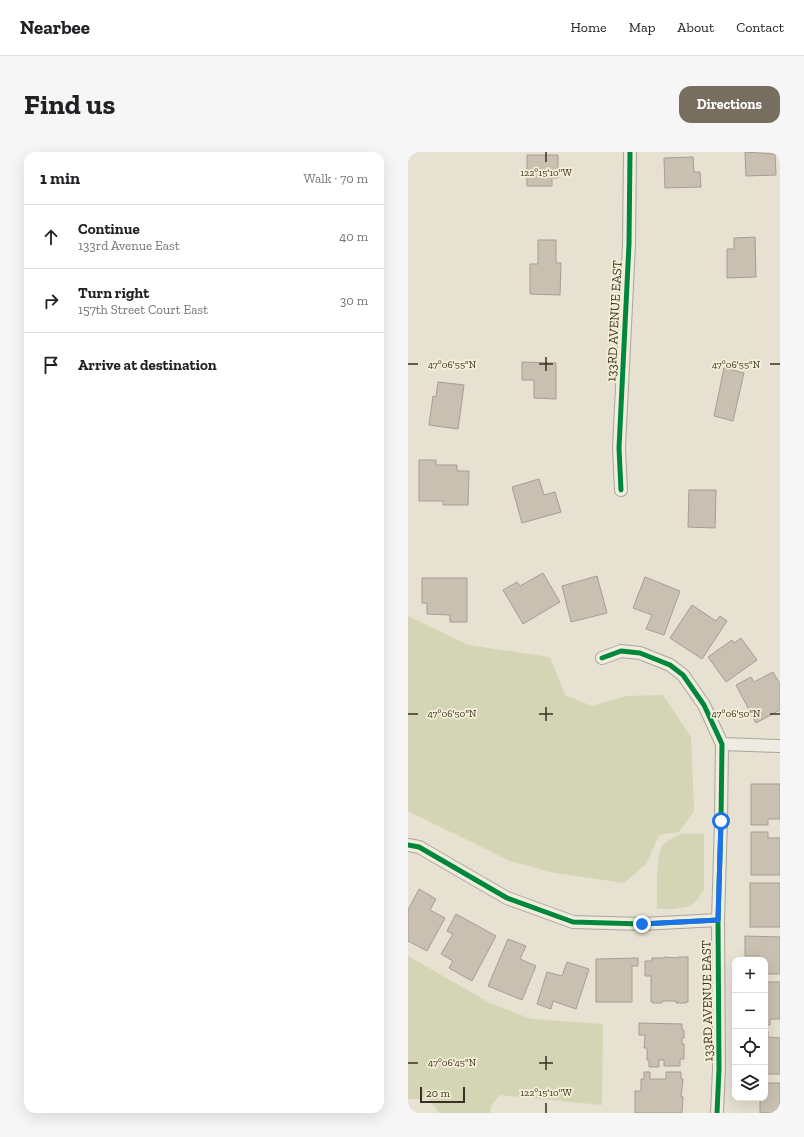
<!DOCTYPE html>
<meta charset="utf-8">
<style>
body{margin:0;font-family:"Zilla Slab",serif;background:#f6f6f6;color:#202124}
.controls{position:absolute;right:12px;bottom:12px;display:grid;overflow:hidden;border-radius:8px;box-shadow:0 4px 16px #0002}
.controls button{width:36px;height:36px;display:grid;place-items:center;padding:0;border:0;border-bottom:1px solid #e0e0e0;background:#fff;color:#202124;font:20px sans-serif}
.scale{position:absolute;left:12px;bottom:10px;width:45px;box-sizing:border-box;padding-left:4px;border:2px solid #3b3021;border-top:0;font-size:11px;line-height:14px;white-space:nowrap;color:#3b3021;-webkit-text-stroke:3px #f5efd8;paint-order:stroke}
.stop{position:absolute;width:12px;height:12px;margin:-9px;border:3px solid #1a73e8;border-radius:50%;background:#fff}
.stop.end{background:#1a73e8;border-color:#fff;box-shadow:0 1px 4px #0008}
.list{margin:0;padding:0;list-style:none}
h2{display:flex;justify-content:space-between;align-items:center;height:52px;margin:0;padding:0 16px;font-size:17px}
h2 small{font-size:13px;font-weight:400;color:#757577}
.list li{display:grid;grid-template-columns:26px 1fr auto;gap:12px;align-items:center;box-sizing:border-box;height:64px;padding:0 16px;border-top:1px solid #e0e0e0}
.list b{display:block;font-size:15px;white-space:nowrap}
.list p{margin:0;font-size:13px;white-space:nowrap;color:#757577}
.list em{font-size:13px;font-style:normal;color:#757577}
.icon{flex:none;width:22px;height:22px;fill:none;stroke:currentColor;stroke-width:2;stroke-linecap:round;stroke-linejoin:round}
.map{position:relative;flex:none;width:372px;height:961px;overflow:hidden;border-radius:12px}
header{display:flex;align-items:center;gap:24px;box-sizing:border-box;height:56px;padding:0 20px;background:#fff;border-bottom:1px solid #e0e0e0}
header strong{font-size:19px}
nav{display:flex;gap:22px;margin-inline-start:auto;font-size:14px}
.intro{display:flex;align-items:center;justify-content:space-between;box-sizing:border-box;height:96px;padding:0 24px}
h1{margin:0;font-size:28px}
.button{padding:10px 18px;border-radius:12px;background:#776e5f;color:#fff;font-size:14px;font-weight:700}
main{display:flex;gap:24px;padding:0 24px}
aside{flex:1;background:#fff;border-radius:12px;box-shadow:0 4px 16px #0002}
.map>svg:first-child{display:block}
.green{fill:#d3d5b4}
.building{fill:#c9c0b2;stroke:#a79d90}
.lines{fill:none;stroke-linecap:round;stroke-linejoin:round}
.minor-casing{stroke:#aca699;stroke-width:14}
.minor{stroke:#eeebe2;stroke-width:12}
.cycleway-casing{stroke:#f5efd8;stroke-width:8}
.cycleway{stroke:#00873e;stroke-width:5}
.route{stroke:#1a73e8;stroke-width:5}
.ticks{fill:none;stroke:#3b3021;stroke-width:1.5}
.labels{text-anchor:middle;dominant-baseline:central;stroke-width:3.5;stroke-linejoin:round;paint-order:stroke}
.street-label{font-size:13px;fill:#3b3021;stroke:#f5efd8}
.ticks-label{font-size:10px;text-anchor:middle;fill:#3b3021;stroke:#f5efd8;stroke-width:3.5;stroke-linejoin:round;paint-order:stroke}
</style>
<header>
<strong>Nearbee</strong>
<nav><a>Home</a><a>Map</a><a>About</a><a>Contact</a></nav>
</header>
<div class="intro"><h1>Find us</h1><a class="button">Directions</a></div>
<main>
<aside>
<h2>1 min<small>Walk · 70 m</small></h2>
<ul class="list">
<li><svg class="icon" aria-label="ahead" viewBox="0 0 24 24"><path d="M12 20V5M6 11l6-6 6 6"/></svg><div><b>Continue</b><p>133rd Avenue East</p></div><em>40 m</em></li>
<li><svg class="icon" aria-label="right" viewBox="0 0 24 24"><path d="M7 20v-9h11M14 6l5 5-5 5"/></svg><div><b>Turn right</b><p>157th Street Court East</p></div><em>30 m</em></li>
<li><svg class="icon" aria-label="arrive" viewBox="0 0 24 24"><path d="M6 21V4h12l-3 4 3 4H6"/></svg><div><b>Arrive at destination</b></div></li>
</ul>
</aside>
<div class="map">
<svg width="372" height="961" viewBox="0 0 372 961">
<rect width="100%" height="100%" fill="#e6e1d1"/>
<!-- green -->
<g class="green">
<path d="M0,464L60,493L142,505L157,543L184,554L219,544L255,543L283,585L286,659L271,680L251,683L238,712L216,731L147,721L102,709L0,659Z"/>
<path d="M273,682H296V737L290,747L282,754L266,757H249C249,744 248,704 254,694C258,688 267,685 273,682Z"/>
<path d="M0,804L82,851L123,867L195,872L194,953L92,943L83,954L82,961H31L21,947H0Z"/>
</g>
<!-- building -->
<g class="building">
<path d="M337,0L367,2L368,23L338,24Z"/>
<path d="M119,3H150V26H144V34H119Z"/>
<path d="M285,5L286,20H292L293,35L257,36L256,6Z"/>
<path d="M347,85L348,125L319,126V97H326V86Z"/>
<path d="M130,88H148V111H153L152,143L122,142V112H130Z"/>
<path d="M114,210L148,211V247L126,246V228H114Z"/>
<path d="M316,216L336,221L325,269L306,264Z"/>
<path d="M30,230L56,233L50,277L21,273L25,244L28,245Z"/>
<path d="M11,308H28V313H49V319H61L60,353H35V349H11Z"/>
<path d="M131,327L136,343L147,340L153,360L114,371L104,335Z"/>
<path d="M281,338H308L307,376L280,375Z"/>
<path d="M135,421L152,450L115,472L95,438L109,430L112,434Z"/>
<path d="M189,424L199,461L163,470L154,434Z"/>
<path d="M237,425L272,439L256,483L238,477L244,463L225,456Z"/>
<path d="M14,426H59V470H42V463L19,462V451H14Z"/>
<path d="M284,453L308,469L312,464L319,469L294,507L262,486Z"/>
<path d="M333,486L349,508L318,530L300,505L324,488L326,491Z"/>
<path d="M365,520L372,532V558L348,571L328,533L343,525L346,530Z"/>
<path d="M343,632H372V667H360V673H343Z"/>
<path d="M343,680H360V686H372V723H343Z"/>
<rect x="342" y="731" width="30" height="44"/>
<path d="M11,737L28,747L22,758L37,766L19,799L0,789V758Z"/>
<path d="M48,762L88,784L64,829L41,816L45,809L33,802L45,782L39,779Z"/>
<path d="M337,784L372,785V822H357V808H352V804H337Z"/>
<path d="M100,787L118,794L112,807L128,814L114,848L80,834Z"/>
<path d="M256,805L270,806V805H280V850H278V851H268V849H254V851H245V850H243V824H237V809H244V806H256Z"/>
<path d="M230,806V814H224V850H188V807Z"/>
<path d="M159,810L181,817L168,857L145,849L143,857L129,852L139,820L154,824Z"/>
<path d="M357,830H372V867H362V873H357Z"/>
<path d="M231,871L274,872V878H276V886H274V892H276V907H272V914H256V908H251V915H241V908H239V896H236L237,883H231Z"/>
<path d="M357,879H360V885L372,886V922H357Z"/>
<path d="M236,920H242V927H258V920H273V927H275L273,945H275L274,961H227V939H233V927H236Z"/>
<path d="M357,931H372V961H352V946H357Z"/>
</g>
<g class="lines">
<!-- minor casing -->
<g class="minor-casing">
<g id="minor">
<path d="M213,338L211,296L221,92L222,0"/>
<path d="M194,506L213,499L232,501L262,513L275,523L296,553L314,592L313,669L310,768L311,917L309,961"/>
<path d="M314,592L372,594"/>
<path d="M0,693L11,695L99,746L165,770L234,772L310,768"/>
</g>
</g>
<!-- minor -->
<use href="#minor" class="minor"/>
<!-- cycleway casing -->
<g class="cycleway-casing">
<g id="cycleway">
<path d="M213,338L211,296L221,92L222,0"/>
<path d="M194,506L213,499L232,501L262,513L275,523L296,553L314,592L313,669L310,768L311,917L309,961"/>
<path d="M0,693L11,695L99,746L165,770L234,772L310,768"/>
</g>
</g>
<!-- cycleway -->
<use href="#cycleway" class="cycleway"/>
</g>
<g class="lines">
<!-- route -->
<path class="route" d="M234,772L310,768L313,669"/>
</g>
<!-- ticks -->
<path class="ticks" d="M138,0V10M138,205V219M0,212H10M131,212H145M362,212H372M138,555V569M0,562H10M131,562H145M362,562H372M138,904V918M0,911H10M131,911H145M138,951V961"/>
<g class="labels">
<!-- street labels -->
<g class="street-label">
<text transform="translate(206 169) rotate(-87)">133RD AVENUE EAST</text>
<text transform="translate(299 849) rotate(-91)">133RD AVENUE EAST</text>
</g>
</g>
<g class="ticks-label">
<text x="138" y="24">122°15'10"W</text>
<text x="44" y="216">47°06'55"N</text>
<text x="328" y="216">47°06'55"N</text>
<text x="44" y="565">47°06'50"N</text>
<text x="328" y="565">47°06'50"N</text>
<text x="44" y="914">47°06'45"N</text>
<text x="138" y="944">122°15'10"W</text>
</g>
</svg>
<div class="controls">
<button>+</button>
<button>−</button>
<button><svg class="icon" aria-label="locate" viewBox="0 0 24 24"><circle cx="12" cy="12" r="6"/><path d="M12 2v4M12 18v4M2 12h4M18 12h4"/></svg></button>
<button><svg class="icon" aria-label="layers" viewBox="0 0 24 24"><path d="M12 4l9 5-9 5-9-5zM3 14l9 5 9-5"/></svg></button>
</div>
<div class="scale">20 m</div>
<div class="stop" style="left:313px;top:669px"></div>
<div class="stop end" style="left:234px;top:772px"></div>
</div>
</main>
